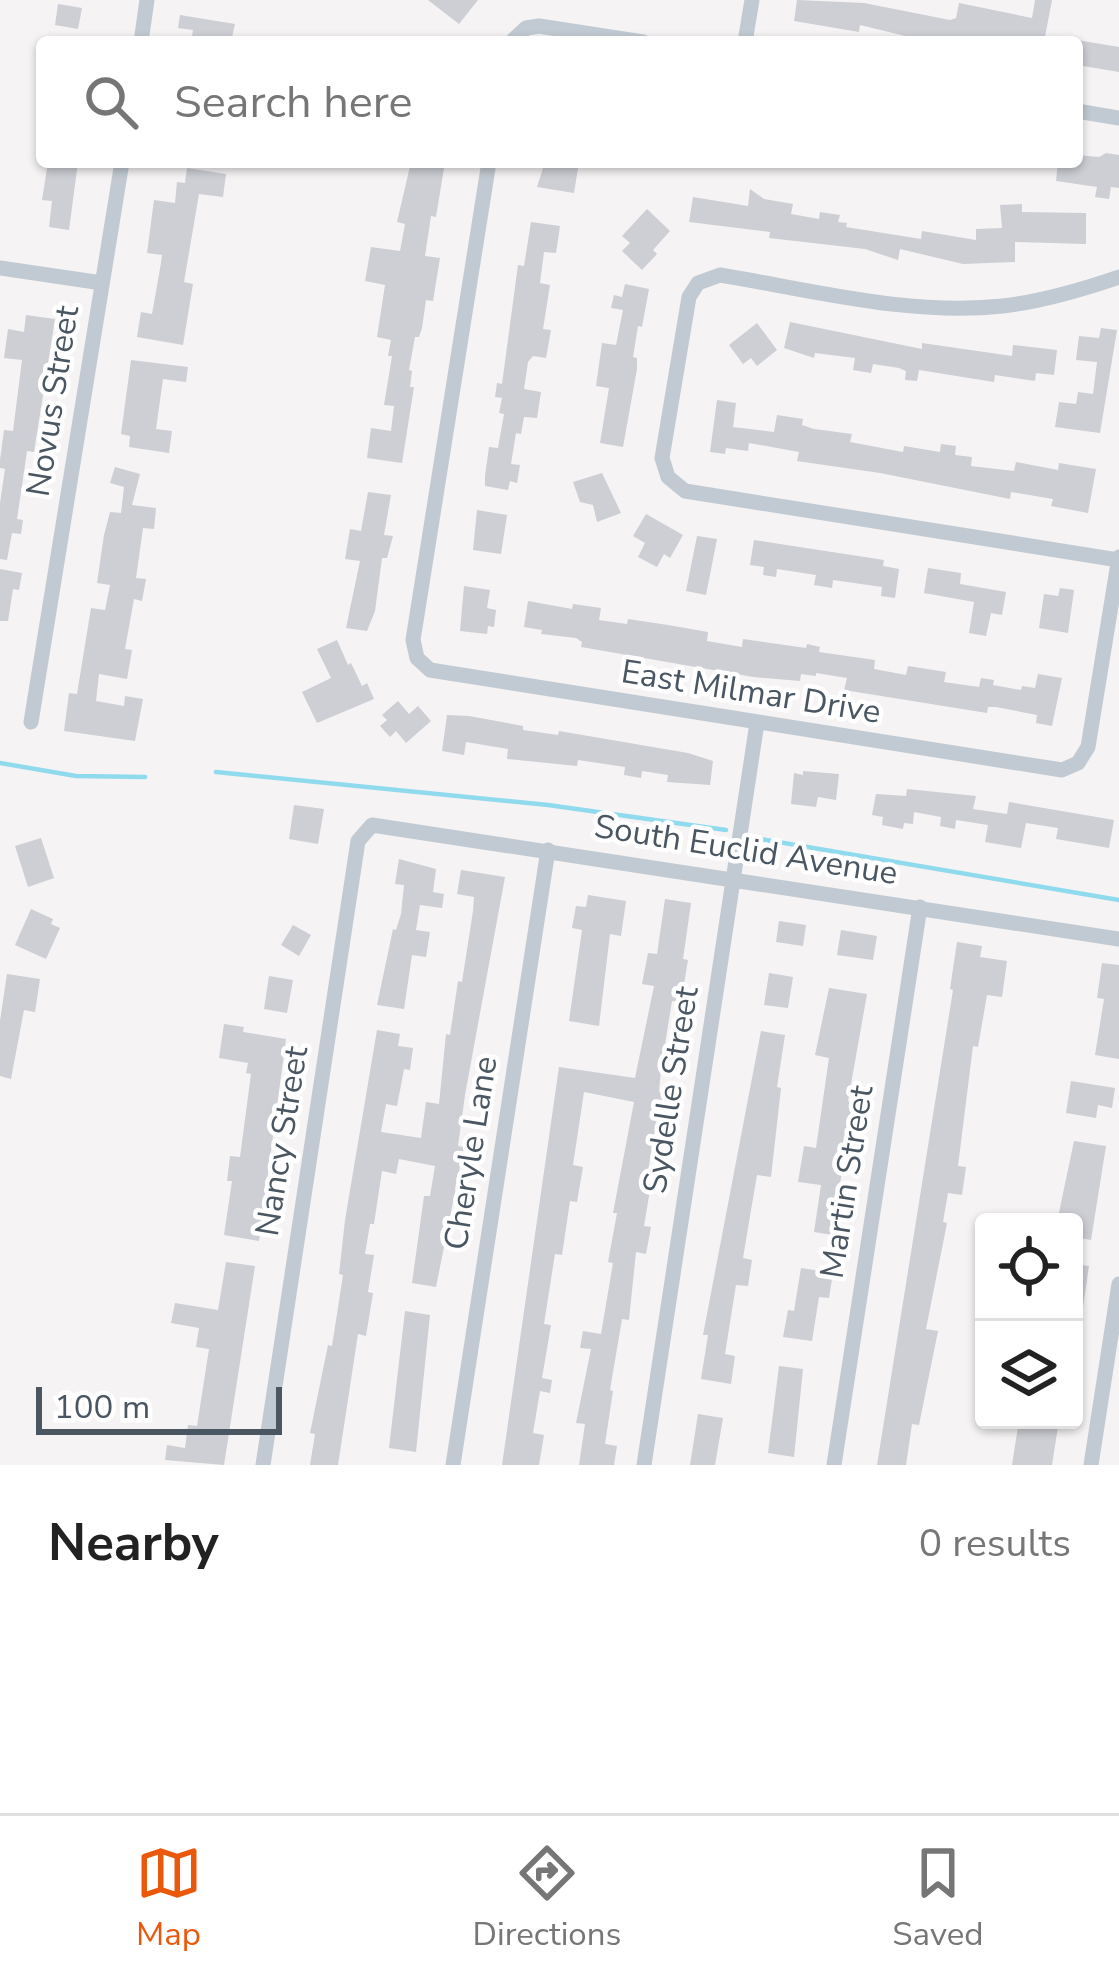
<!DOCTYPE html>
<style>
body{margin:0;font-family:"Nunito Sans",sans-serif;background:#f2f2f2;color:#222}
.controls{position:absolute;right:36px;bottom:36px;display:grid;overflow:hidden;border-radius:12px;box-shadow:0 3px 9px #0004}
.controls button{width:108px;height:108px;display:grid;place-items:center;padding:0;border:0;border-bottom:3px solid #e0e0e0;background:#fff;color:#222;font:60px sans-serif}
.scale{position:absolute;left:36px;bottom:30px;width:246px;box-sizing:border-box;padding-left:12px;border:6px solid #4a5661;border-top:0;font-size:33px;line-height:42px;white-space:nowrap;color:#4a5661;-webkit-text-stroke:9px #fff;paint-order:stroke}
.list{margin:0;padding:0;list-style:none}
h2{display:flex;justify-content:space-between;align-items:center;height:156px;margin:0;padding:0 48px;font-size:51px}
h2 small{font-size:39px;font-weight:400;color:#767676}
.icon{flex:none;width:66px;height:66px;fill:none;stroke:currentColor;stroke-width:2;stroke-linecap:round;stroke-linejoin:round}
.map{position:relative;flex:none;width:1119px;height:1465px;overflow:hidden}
.search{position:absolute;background:#fff;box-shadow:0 3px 9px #0004;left:36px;right:36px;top:36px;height:132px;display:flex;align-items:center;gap:30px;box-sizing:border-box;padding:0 42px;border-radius:12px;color:#767676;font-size:45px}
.sheet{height:348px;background:#fff}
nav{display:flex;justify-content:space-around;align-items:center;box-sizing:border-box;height:168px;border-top:3px solid #e0e0e0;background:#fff;font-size:33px;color:#767676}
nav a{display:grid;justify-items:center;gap:6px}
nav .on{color:#ea580c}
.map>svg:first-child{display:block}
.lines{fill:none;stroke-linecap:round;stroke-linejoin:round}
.stream{stroke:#90daee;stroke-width:4.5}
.building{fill:#cdcfd5}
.street{stroke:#c1cad2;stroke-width:15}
.labels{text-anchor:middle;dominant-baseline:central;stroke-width:9;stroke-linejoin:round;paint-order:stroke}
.street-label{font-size:33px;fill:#4a5661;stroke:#fff}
</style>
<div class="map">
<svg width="1119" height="1465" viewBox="0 0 1119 1465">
<rect width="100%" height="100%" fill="#f5f3f3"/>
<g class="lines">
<!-- stream -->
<g class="stream">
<path d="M0,763L76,776L145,777"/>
<path d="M216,772L548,805L726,830"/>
<path d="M761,839L1119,900"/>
</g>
</g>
<!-- building -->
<g class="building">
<path d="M428,0H478L459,24Z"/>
<path d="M797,0L864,3L950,20L956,18L959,3L1032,18L1035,0H1052L1044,42H930L860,25L859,32L794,21Z"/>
<path d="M58,4L82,8L78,29L55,25Z"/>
<path d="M180,15L235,24L231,42H191L193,30L178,28Z"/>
<path d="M1077,40L1119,47V72L1077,65Z"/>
<path d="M1106,153L1119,155V188L1111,187L1109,199L1095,197L1097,187L1056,181L1058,162H1077V155L1099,157Z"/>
<path d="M48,162H78L69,230L49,227L52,201L42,200Z"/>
<path d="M411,162H445L436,217L431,216L425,256L440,258L433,301L426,300L422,328L419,337H415L409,370L412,371L410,387H414L402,463L367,458L371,428L391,431L394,406L384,405L392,356H388L391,340L377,337L385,285L365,281L371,247L400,251L405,224L397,222Z"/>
<path d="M545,162H579L574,193L537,187Z"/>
<path d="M187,168L226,174L223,197L199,194L184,282L193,284L183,345L137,337L141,312L152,314L161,263L162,255L147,253L154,200L175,203L177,182L185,183Z"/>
<path d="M750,189L764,199L793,204L791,214L819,219L820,212L840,215L838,222L847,223L846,227L921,239L922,231L976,240V229L1002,228L1000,205L1022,204V212L1086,213V244L1015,242V262L963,264L900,249L898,260L865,249L769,238L770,232L689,222L693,197L748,206Z"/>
<path d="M647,209L670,231L653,250L657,254L642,270L622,251L630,243L622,236Z"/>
<path d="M531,222L560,226L556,253L544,252L540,283L550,285L543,329L551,330L546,358L533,356L528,362L524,389L541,392L537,418L524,417L521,434L516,433L511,464L520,465L517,483L510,481L508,490L485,486V476L489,447L498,448L504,414L499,413L502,398L495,397L497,383L502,384L518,265L524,266Z"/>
<path d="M625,284L649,289L642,327L638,326L633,357L637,358V369L623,447L600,443L609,388L596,386L602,343L616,345L623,310L611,308L614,295L622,297Z"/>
<path d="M26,315L55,319L34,452L27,451L24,472L17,519L23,520L21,534L12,533L7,560L0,559V503L5,469L0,468V460L4,430L13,431L22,360L4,358L8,329L24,332Z"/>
<path d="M790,322L922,349V343L1012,356L1013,345L1057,350L1054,375L1036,373L1035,381L995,375L994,382L919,370L917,381L905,380L906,371L899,368L873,364L871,373L853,370L855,358L815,353L814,358L784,348Z"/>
<path d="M757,323L777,350L757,366L751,358L743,364L729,345Z"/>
<path d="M1101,328L1117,330L1100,433L1055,427L1059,402L1076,404L1078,392L1093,394L1097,362L1076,360L1079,336L1099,338Z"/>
<path d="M131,360L188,367L186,382L163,379L156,429L172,431L169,453L129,447L130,436L121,434Z"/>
<path d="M717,400L736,403L733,427L774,432L777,415L803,419L802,425L814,429L852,434L850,442L903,452L904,446L940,452L941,444L956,446L955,455L972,457L971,466L1014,471L1016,462L1058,470L1059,463L1096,469L1088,513L1051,506L1053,499L1011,492L1010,499L880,473L797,461L799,452L749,443L748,451L726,448L725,454L710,452Z"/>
<path d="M115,467L140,474L132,505L156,508L154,529L143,528L136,578L146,579L142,601L134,599L125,649L132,650L127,679L99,674L96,701L124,706L125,696L143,699L135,741L64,731L69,693L77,694L91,608L105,610L110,585L97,583L104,535L110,512L121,513L124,487L110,483Z"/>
<path d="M602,473L621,513L597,522L593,505L580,502L573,482Z"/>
<path d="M368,492L391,495L384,535L393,536L387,558H382L375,611L367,631L346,628L360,561L345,559L350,529L361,531Z"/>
<path d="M477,510L507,515L501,554L473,550Z"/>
<path d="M646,514L683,535L670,558L664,554L657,567L638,557L645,543L633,536Z"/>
<path d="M697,536L717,539L706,595L686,591Z"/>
<path d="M754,540L884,560L883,566L899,569L895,598L881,596L882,587L833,580L832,588L814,585L816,575L777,569L776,577L763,575L764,567L750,565Z"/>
<path d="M928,568L961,573L960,584L1006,592L1002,615L991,613L986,636L969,633L974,602L924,593Z"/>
<path d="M0,569L22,573L19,590L13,589L8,621H0Z"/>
<path d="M464,586L490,590L487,608L496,610L494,627L488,626L487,634L460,631Z"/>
<path d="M1060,588L1074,590L1068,633L1039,628L1044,594L1058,596Z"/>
<path d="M528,601L572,609L573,604L601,608L599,620L627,624L628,619L668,625L708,632L707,641L742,647L743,639L806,648L807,644L820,647L819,652L875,660L874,669L906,675L908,666L946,672L944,682L979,687L981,678L994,680L993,685L1021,690L1022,686L1035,688L1038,674L1062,678L1052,726L1036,723L1037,715L996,707H988L987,713L844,690L847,678L816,673V676L801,674L800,681L753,677L581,647L582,642L576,638L541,634L542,630L524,627Z"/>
<path d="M337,640L348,665L351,663L362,686L367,683L374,699L317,723L302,692L331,678L317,649Z"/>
<path d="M398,701L409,714L418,706L431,721L406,743L396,731L390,737L380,726L387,720L382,715Z"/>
<path d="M447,715L469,716L523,726V730L558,735L559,731L688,753L713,761L710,785L667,782L668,775L642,771L641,778L624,775L625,767L578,760L577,766L507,759L508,749L466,742L464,755L442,751Z"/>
<path d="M803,771L839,774L836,800L818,797L816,807L791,804L794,773L803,775Z"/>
<path d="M907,789L976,796L973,809L1007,814L1009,802L1114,820L1109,848L1056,839L1058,828L1026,823L1021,848L985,842L988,825L956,820L955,829L940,826L941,817L914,812L913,824L904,823L903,829L882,825L883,817L872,815L876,794L906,796Z"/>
<path d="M294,805L324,809L318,844L289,839Z"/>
<path d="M41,838L54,878L28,887L15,846Z"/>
<path d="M399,859L436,869L433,892L444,894L442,908L420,905L416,930L430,932L426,957L412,955L404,1009L377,1005L393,929L396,930L401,914L404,885L395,884Z"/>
<path d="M461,870L505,877L465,1095L458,1146L464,1147L436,1287L412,1283L424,1196H430L435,1166L399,1159L396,1174L382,1171L374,1224H370L365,1254L374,1255L368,1292L373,1293L366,1336L358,1334L338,1465H310L315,1434L310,1433L328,1345L332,1346L343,1275L339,1274L345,1220L377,1030L400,1034L398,1046L413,1048L410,1070L404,1069L397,1106L386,1104L381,1132L421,1138L426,1102L439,1104L446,1034L450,1035L458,981L462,982L473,911L474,897L457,894Z"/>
<path d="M588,895L626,901L621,936L610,934L599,1026L569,1021L582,930L572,928L576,906L586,907Z"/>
<path d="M665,899L691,903L683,959L688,960L681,1002L672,1001L661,1069L659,1092L671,1094L669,1107L659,1106L647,1177L652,1178L644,1226L651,1227L646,1254L636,1252L629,1320L622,1319L610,1390L613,1391L605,1444L617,1446L614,1465H579L585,1424L576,1423L591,1349L580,1348L583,1331L601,1334L613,1263L608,1262L617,1213H613L634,1102L584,1092L573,1165L583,1167L577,1202L570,1201L562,1255L555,1254L544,1324L551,1325L542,1378L552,1380L550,1393L540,1391L533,1433L544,1435L539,1465H502L559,1067L635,1078L654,986L642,984L648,953L657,954Z"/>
<path d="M31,909L53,919L51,924L60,928L46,959L15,945Z"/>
<path d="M779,921L806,925L803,946L776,942Z"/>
<path d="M293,925L311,935L299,956L281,945Z"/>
<path d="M841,930L877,936L873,960L837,955Z"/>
<path d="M957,942L982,946L980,957L1007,961L1002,997L987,995L978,1047L973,1046L958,1166L966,1167L962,1195L948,1193L943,1222L947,1223L926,1329L938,1331L919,1425L912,1424L906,1465H877L953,990L950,989Z"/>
<path d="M1102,963L1119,965V1059L1095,1055L1104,999L1097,998Z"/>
<path d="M769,973L793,977L788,1008L764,1005Z"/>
<path d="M7,974L40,979L35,1012L24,1010L11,1079L0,1076V1021Z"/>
<path d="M269,976L293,980L287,1013L264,1009Z"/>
<path d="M829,988L867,994L848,1101L855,1102L837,1200L844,1201L839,1236L814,1232L821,1185L798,1182L804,1146L816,1148L829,1058L815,1055Z"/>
<path d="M224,1024L244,1027L243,1032L286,1039L259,1241L224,1235L232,1181H227L230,1156L240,1157L251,1074L246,1073L248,1063L219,1058Z"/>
<path d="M761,1031L785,1035L777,1087L781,1088L771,1177L757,1175L748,1228L743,1258L752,1260L748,1286L736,1285L725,1354L735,1356L731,1384L701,1379L708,1335H703Z"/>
<path d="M1071,1081L1115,1088L1112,1108L1098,1105L1096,1118L1066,1113Z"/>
<path d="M1074,1141L1106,1146L1091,1240L1074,1237V1222H1057Z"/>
<path d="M226,1262L255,1266L224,1465L165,1460L167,1445L185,1448L188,1425L197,1426L209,1349L196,1347L199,1328L171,1323L175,1303L218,1310Z"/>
<path d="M1074,1264L1089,1266L1082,1314L1074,1313Z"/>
<path d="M801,1268L833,1273L829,1298L819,1297L812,1341L783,1337L788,1310L794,1311Z"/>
<path d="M405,1311L430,1315L416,1452L389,1448Z"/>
<path d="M779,1366L803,1369L794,1457L768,1453Z"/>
<path d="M698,1414L723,1418L715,1465H690Z"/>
<path d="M1019,1420H1059L1052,1465H1012Z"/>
</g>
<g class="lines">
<!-- street -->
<g class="street">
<path d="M141,42L147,0"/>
<path d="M511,42L526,28L539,26L643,42"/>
<path d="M745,42L752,0"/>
<path d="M1077,111L1119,118"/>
<path d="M489,162L413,640L417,658L430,670L1062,770L1078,763L1088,747L1119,557"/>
<path d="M0,268L102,283"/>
<path d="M1119,560L685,491L668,477L662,458L689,297L698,283L720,275C812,290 909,316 1003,306C1044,301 1081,290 1119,277"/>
<path d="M31,722L122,162"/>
<path d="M263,1465L358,841L372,825L1119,939"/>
<path d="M453,1465L548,850"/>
<path d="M644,1465L757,723"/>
<path d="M834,1465L920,907"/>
<path d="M1091,1465L1119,1284"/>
</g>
</g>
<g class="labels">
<!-- street labels -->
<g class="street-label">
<text transform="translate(53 401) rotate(-81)">Novus Street</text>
<text transform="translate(751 692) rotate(9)">East Milmar Drive</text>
<text transform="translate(746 850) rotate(9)">South Euclid Avenue</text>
<text transform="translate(671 1090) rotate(-81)">Sydelle Street</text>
<text transform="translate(282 1141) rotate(-81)">Nancy Street</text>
<text transform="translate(471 1153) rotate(-81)">Cheryle Lane</text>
<text transform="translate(847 1182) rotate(-81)">Martin Street</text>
</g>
</g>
</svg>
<div class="controls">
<button><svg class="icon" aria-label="locate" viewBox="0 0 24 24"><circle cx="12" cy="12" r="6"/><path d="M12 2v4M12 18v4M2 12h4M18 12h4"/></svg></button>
<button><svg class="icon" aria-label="layers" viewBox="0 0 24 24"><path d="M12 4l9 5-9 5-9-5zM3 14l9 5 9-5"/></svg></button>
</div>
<div class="scale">100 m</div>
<div class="search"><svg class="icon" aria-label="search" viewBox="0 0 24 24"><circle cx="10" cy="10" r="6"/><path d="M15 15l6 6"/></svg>Search here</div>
</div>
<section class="sheet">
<h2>Nearby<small>0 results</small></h2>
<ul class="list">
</ul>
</section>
<nav>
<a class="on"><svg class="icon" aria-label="map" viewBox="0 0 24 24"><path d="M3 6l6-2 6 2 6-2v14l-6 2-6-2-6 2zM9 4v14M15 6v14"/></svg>Map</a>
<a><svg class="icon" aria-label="directions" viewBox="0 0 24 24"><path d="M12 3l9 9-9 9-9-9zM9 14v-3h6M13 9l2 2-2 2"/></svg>Directions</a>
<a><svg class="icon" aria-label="saved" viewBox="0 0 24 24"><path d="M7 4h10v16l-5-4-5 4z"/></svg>Saved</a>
</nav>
